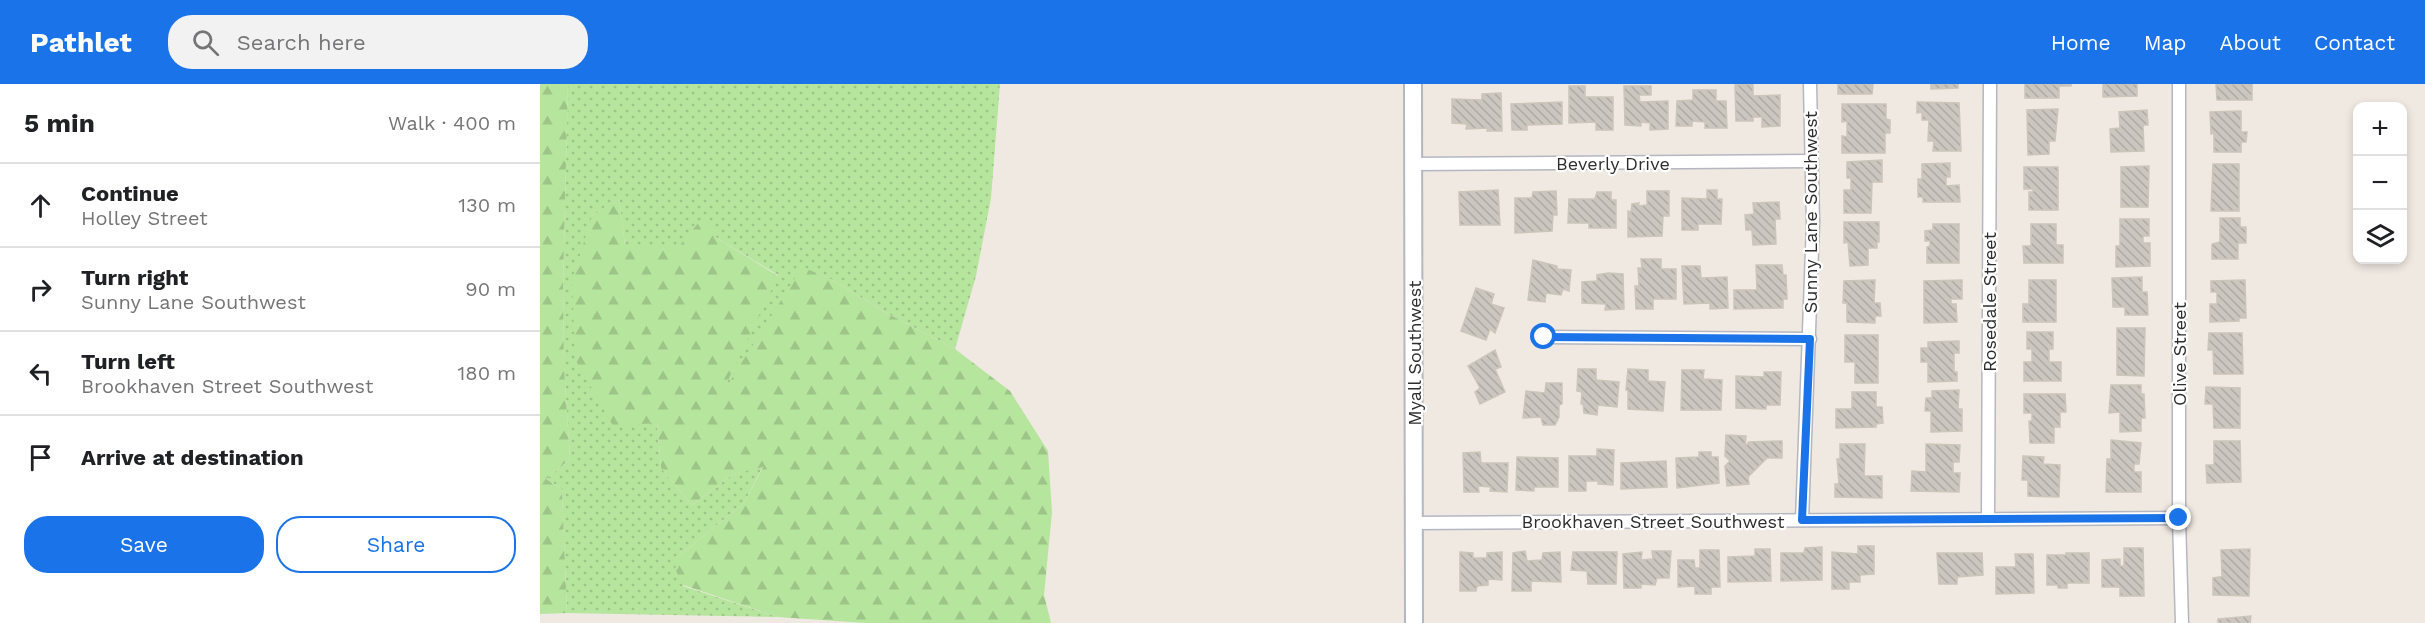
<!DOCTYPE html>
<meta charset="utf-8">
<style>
body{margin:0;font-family:"Work Sans",sans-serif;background:#f2f2f2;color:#202124}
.controls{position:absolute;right:18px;top:18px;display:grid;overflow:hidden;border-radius:12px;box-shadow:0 3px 9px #0003}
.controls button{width:54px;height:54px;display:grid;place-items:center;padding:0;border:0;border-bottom:2px solid #e0e0e0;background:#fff;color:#202124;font:30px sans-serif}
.stop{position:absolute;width:18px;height:18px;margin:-14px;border:4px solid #1a73e8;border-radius:50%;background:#fff}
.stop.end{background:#1a73e8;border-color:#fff;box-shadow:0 2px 6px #0008}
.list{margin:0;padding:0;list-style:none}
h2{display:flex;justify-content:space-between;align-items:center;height:78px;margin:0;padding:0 24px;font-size:26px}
h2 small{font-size:20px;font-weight:400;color:#757577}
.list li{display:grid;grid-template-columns:39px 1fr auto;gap:18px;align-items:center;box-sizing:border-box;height:84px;padding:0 24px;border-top:2px solid #e0e0e0}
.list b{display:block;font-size:22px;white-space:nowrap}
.list p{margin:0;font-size:20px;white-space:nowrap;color:#757577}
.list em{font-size:20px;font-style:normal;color:#757577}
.actions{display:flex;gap:12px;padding:18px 24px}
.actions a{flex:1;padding:14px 0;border:2px solid #1a73e8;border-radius:24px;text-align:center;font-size:21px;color:#1a73e8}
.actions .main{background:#1a73e8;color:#fff}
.icon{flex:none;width:33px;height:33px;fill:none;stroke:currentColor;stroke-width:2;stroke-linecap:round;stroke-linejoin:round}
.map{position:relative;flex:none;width:1885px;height:539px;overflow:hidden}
header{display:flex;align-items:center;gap:36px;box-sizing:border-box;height:84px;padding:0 30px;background:#1a73e8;color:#fff}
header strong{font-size:28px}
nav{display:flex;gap:33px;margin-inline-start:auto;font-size:21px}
.search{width:420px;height:54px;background:#f2f2f2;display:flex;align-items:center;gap:15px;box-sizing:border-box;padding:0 21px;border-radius:24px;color:#757577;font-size:22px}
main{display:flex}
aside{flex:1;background:#fff}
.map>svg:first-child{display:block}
.grass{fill:url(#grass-dots)}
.forest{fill:url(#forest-firs)}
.building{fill:url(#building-back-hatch);stroke:#cbc5ba;stroke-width:1.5}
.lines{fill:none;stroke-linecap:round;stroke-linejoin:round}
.street-casing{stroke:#b4b7c1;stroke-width:15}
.secondary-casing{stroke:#b4b7c1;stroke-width:20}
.street{stroke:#fff;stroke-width:12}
.secondary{stroke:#fff;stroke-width:16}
.route{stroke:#1a73e8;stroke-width:8}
.labels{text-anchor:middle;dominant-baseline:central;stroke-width:4.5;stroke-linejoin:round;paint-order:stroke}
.street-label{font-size:18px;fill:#2e2e2e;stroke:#fff}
</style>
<header>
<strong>Pathlet</strong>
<div class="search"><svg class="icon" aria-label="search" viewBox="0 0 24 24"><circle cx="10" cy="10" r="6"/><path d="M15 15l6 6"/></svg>Search here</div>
<nav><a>Home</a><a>Map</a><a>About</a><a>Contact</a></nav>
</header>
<main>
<aside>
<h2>5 min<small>Walk · 400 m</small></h2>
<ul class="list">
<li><svg class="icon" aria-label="ahead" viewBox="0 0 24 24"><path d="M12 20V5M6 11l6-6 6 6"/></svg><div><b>Continue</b><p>Holley Street</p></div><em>130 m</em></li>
<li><svg class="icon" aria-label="right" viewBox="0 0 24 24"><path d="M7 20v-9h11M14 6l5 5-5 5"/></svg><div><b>Turn right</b><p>Sunny Lane Southwest</p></div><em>90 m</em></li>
<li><svg class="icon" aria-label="left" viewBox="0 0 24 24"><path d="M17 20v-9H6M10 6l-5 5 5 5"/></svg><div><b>Turn left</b><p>Brookhaven Street Southwest</p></div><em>180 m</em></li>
<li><svg class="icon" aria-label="arrive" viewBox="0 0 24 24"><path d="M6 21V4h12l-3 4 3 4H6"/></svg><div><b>Arrive at destination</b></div></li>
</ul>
<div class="actions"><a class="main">Save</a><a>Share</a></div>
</aside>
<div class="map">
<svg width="1885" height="539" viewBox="0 0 1885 539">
<defs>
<pattern id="grass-dots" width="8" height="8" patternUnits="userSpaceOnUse" patternTransform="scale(1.5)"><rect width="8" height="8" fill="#b6e59e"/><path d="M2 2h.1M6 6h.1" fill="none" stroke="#9dc588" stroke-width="1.8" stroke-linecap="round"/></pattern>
<pattern id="forest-firs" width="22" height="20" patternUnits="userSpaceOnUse" patternTransform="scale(1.5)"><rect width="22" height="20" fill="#b6e59e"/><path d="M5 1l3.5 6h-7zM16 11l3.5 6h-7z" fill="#9dc588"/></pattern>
<pattern id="building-back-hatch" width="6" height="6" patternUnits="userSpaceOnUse" patternTransform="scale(1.5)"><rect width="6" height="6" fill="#cbc7bf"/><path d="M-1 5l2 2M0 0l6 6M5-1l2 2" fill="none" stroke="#afaba4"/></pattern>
</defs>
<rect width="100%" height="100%" fill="#efe9e1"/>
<!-- grass -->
<path class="grass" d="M28,0H460L451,114L436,192L415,265L343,227L291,195L176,319L238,191L177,154L140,162H85L79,114L52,132L117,339L121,384L152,421L193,390L223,382L204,419L139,472L143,502L238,533L27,529L22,405L6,395L30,375L24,283L23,201Z"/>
<!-- forest -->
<g class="forest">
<path d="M0,0H28L23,201L24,283L30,375L6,395L22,405L27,529L0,530Z"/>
<path d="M79,113L85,162L140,161L165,131L177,154L238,192L180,313L262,183L291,195L343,227L415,265L470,307L508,367L512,428L504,511L511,539H325L238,533L143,501L135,485L139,472L204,419L223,383L193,390L152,421L121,384L117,339L73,342L35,275L32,197L52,132Z"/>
</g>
<!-- building -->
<g class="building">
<path d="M1213,0V12L1240,11V42L1222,43V33H1213V37H1196L1195,1Z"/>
<path d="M1298,0H1333L1332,10H1298Z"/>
<path d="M1391,0H1418V4L1391,5Z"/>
<path d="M1485,0H1531V2H1519V14H1485Z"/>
<path d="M1563,0H1597V12L1563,13Z"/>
<path d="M1676,0H1712V16H1677Z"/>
<path d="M1029,2H1045V13H1073V46H1056V38L1029,39Z"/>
<path d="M1084,2H1111V11H1099L1100,18L1128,17V45L1110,46V39L1101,38V42L1085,41Z"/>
<path d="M1153,6H1176V17H1186L1187,44H1165V38L1152,37V42H1136L1137,17L1153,16Z"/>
<path d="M961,9L962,47H947L948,44L926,45L927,40L912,39V15L942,16V10Z"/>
<path d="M1022,18V40L987,41V46H972L971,20Z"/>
<path d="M1377,18L1419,19L1421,67H1393L1394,57H1388L1389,36H1382V28L1377,29Z"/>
<path d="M1302,20H1346V35L1350,36V49H1345V69H1302V52L1307,53V37L1302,38Z"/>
<path d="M1518,25L1515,57H1509V70L1488,71L1487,26Z"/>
<path d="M1607,26L1608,41H1603L1604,67L1571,68L1570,45L1580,44L1579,28Z"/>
<path d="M1701,27V48H1707L1706,58H1701V68H1674V49L1671,50L1670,28Z"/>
<path d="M1342,76V98H1332L1331,129H1304V106H1311V94H1307V78Z"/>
<path d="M1410,79V93H1406V102L1419,101L1420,118H1383V113H1378V95H1382V80Z"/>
<path d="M1673,80H1699V127H1671Z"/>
<path d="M1609,82L1608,123H1581V83Z"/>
<path d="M1484,83H1518V126H1489V108H1493V105H1484Z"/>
<path d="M958,106L960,141H920L919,108Z"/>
<path d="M1167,106H1177V115H1182L1181,140H1158V146H1142V114L1167,115Z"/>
<path d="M1016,107L1017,131H1013L1012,147L975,149V114H992L993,108Z"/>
<path d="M1107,107H1129V132H1123L1122,152L1088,153V127L1091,128L1092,120L1099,119L1098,122L1107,121Z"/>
<path d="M1057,108H1071V116H1076V144H1049V139H1028L1029,115H1055Z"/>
<path d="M1239,118L1240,135H1235L1236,160L1213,161L1212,146H1206L1205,131L1214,130L1213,119Z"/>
<path d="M1680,134H1700V143H1706V159H1698V175H1672V160L1680,158Z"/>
<path d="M1580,135H1609V152H1603V159H1610V182L1576,183V162H1580Z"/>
<path d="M1304,138H1339V158H1337V164H1328V181L1310,182L1308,158L1304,159Z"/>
<path d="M1393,140H1419V179H1387V163L1390,162V157H1385V147L1393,146Z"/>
<path d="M1491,140H1516V161H1523V179H1484L1483,162H1491Z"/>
<path d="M1101,175H1121V185H1136V215H1113V225H1096L1095,202H1099L1098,184H1102Z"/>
<path d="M993,176L1017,182V185L1031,186L1029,207L1023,205L1021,211L1006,209L1005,218L988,216Z"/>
<path d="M1216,181H1242L1243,191H1246L1247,215H1243V224L1194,225V206H1217Z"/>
<path d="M1142,182H1160L1161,194L1187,193L1188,224L1170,225V219L1144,220Z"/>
<path d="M1068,189L1083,190L1084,225L1065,226L1066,220L1042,219V198L1057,197V191Z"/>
<path d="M1602,193V208H1607L1608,231H1585V223H1573L1572,194Z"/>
<path d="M1335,196L1334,219H1340L1341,232H1335V239L1307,238V219H1303L1304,197Z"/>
<path d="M1422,196V215H1411V220H1416L1417,238L1384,239V197Z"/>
<path d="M1489,196H1516V238H1483V220H1489Z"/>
<path d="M1705,196L1706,234H1699V237L1670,238V220H1677V208H1671V197Z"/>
<path d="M936,204L954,210L951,220L964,224L955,249L950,245L946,256L921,247Z"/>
<path d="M1577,244H1605L1604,292L1577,291Z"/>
<path d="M1487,248H1513V265H1509V278H1521V297H1484V278H1492V265H1487Z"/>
<path d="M1669,249H1702L1703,290H1674L1673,266H1668Z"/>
<path d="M1305,251H1338V299H1315V278H1305Z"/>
<path d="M1419,257V269H1414V288H1417V297L1388,298V278H1381V264H1388V258Z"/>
<path d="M955,266L961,283L955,285L965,308L940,320L935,308L940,304L928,282Z"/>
<path d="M1038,285H1056V296L1079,298L1077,323L1058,321L1057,331L1044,329L1043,320H1041L1042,308L1037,307Z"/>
<path d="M1088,285L1108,286V297L1125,298L1123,327L1088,325V306H1086Z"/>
<path d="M1142,286H1164L1163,295L1182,296L1181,326H1141Z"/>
<path d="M1224,288H1241L1240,321H1226V325L1196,324V292L1224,293Z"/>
<path d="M1006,299H1022V320L1019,321V333L1015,341H1003L1001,333L983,334L986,307L1005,309Z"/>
<path d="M1571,301H1601V310H1604L1605,334H1601V347L1580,348V328L1569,329Z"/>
<path d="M1666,303L1700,304V344H1674L1673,320H1665Z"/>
<path d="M1419,306L1418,325H1422V347L1391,348V327H1385L1386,314H1392V307Z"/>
<path d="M1312,308H1336V323H1342L1343,339L1336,340V343L1296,344V325H1312Z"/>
<path d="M1484,310H1525L1526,328H1520V343H1514V359H1490L1489,337H1492V329H1484Z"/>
<path d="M1186,351L1206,352L1205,362L1209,358L1242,357V374H1227L1208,393L1209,400L1187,402L1185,382L1190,377L1185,372Z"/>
<path d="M1571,356L1601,359L1599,380H1594V388H1601V408H1566L1567,375H1571Z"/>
<path d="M1674,357H1700L1701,398L1667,399L1666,381H1674Z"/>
<path d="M1300,360H1325L1324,392H1342V414L1295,413V400H1299L1297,375H1300Z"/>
<path d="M1386,360L1420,361L1419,378H1413V389H1420L1419,408L1371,407L1372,387L1386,388Z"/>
<path d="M1057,365L1074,366L1073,401L1058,400V397H1046V407H1029V372H1057Z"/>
<path d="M940,368L941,379H968L967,408L950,407L951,403L938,402L939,408H924L923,369Z"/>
<path d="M1159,368H1171V373H1178L1179,399L1137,404L1136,374L1159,373Z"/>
<path d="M1483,372L1504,373L1503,380L1520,381L1519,413L1488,412V396H1482Z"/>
<path d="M977,373L1018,374V403H994V407L976,406Z"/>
<path d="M1126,377L1127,403L1081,405V379Z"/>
<path d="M1318,462H1334V490L1320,491V498H1309V505H1292V468L1318,470Z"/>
<path d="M1282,463V496L1241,497V469H1264L1265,464Z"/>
<path d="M1584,464H1603L1604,512H1580V503H1562V476L1580,475V482H1584Z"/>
<path d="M1215,465H1230L1231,497L1188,498V473L1215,472Z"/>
<path d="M1710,465L1709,512L1673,511V494L1686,492H1682L1681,466Z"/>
<path d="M1160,466H1179L1180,503H1171V510H1155V502L1138,503V476H1154L1155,484H1160Z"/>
<path d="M985,467L987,477L1002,476L1003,469L1020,468L1021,498L991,497V507H972L973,469Z"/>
<path d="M1112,467H1131L1129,494H1117L1115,501L1101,500V504H1084L1083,470L1102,468L1101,476L1113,475Z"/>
<path d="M920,468L933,469V474H947V469L962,468V496L948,495V501L937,502L936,507H920Z"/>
<path d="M1033,468H1077L1076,500H1048L1047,487L1031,486Z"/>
<path d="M1397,469H1442L1443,491L1417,493V500H1399Z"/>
<path d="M1526,469H1549V499H1527V504H1518V501H1507V471H1526Z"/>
<path d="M1475,470H1493L1494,509L1456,510V483H1476Z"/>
<path d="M1711,532L1710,539H1678V535Z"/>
</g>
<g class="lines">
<!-- street casing -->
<g class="street-casing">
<g id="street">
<path d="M1639,0V434L1642,539"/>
<path d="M873,80L1272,77"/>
<path d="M1004,253L1270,255"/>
<path d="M1448,435L1450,0"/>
<path d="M1262,436L1273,139L1270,0"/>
<path d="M874,439L1639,434"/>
</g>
</g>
<!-- secondary casing -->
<g class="secondary-casing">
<path id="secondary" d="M873,0L874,539"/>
</g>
<!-- street -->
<use href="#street" class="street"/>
<!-- secondary -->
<use href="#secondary" class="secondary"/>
</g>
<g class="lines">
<!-- route -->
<path class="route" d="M1004,253L1270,255L1262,436L1639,434"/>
</g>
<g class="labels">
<!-- street labels -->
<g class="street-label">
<text x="1073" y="79">Beverly Drive</text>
<text transform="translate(1270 128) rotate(-90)">Sunny Lane Southwest</text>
<text transform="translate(1449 218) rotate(-90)">Rosedale Street</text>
<text transform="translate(874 269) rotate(-90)">Myall Southwest</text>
<text transform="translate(1639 270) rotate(-90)">Olive Street</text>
<text x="1113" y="437">Brookhaven Street Southwest</text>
</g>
</g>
</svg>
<div class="controls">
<button>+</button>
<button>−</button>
<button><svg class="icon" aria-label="layers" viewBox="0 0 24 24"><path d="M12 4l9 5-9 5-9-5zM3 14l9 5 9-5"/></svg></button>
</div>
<div class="stop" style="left:1004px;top:253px"></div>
<div class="stop end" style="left:1639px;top:434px"></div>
</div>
</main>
